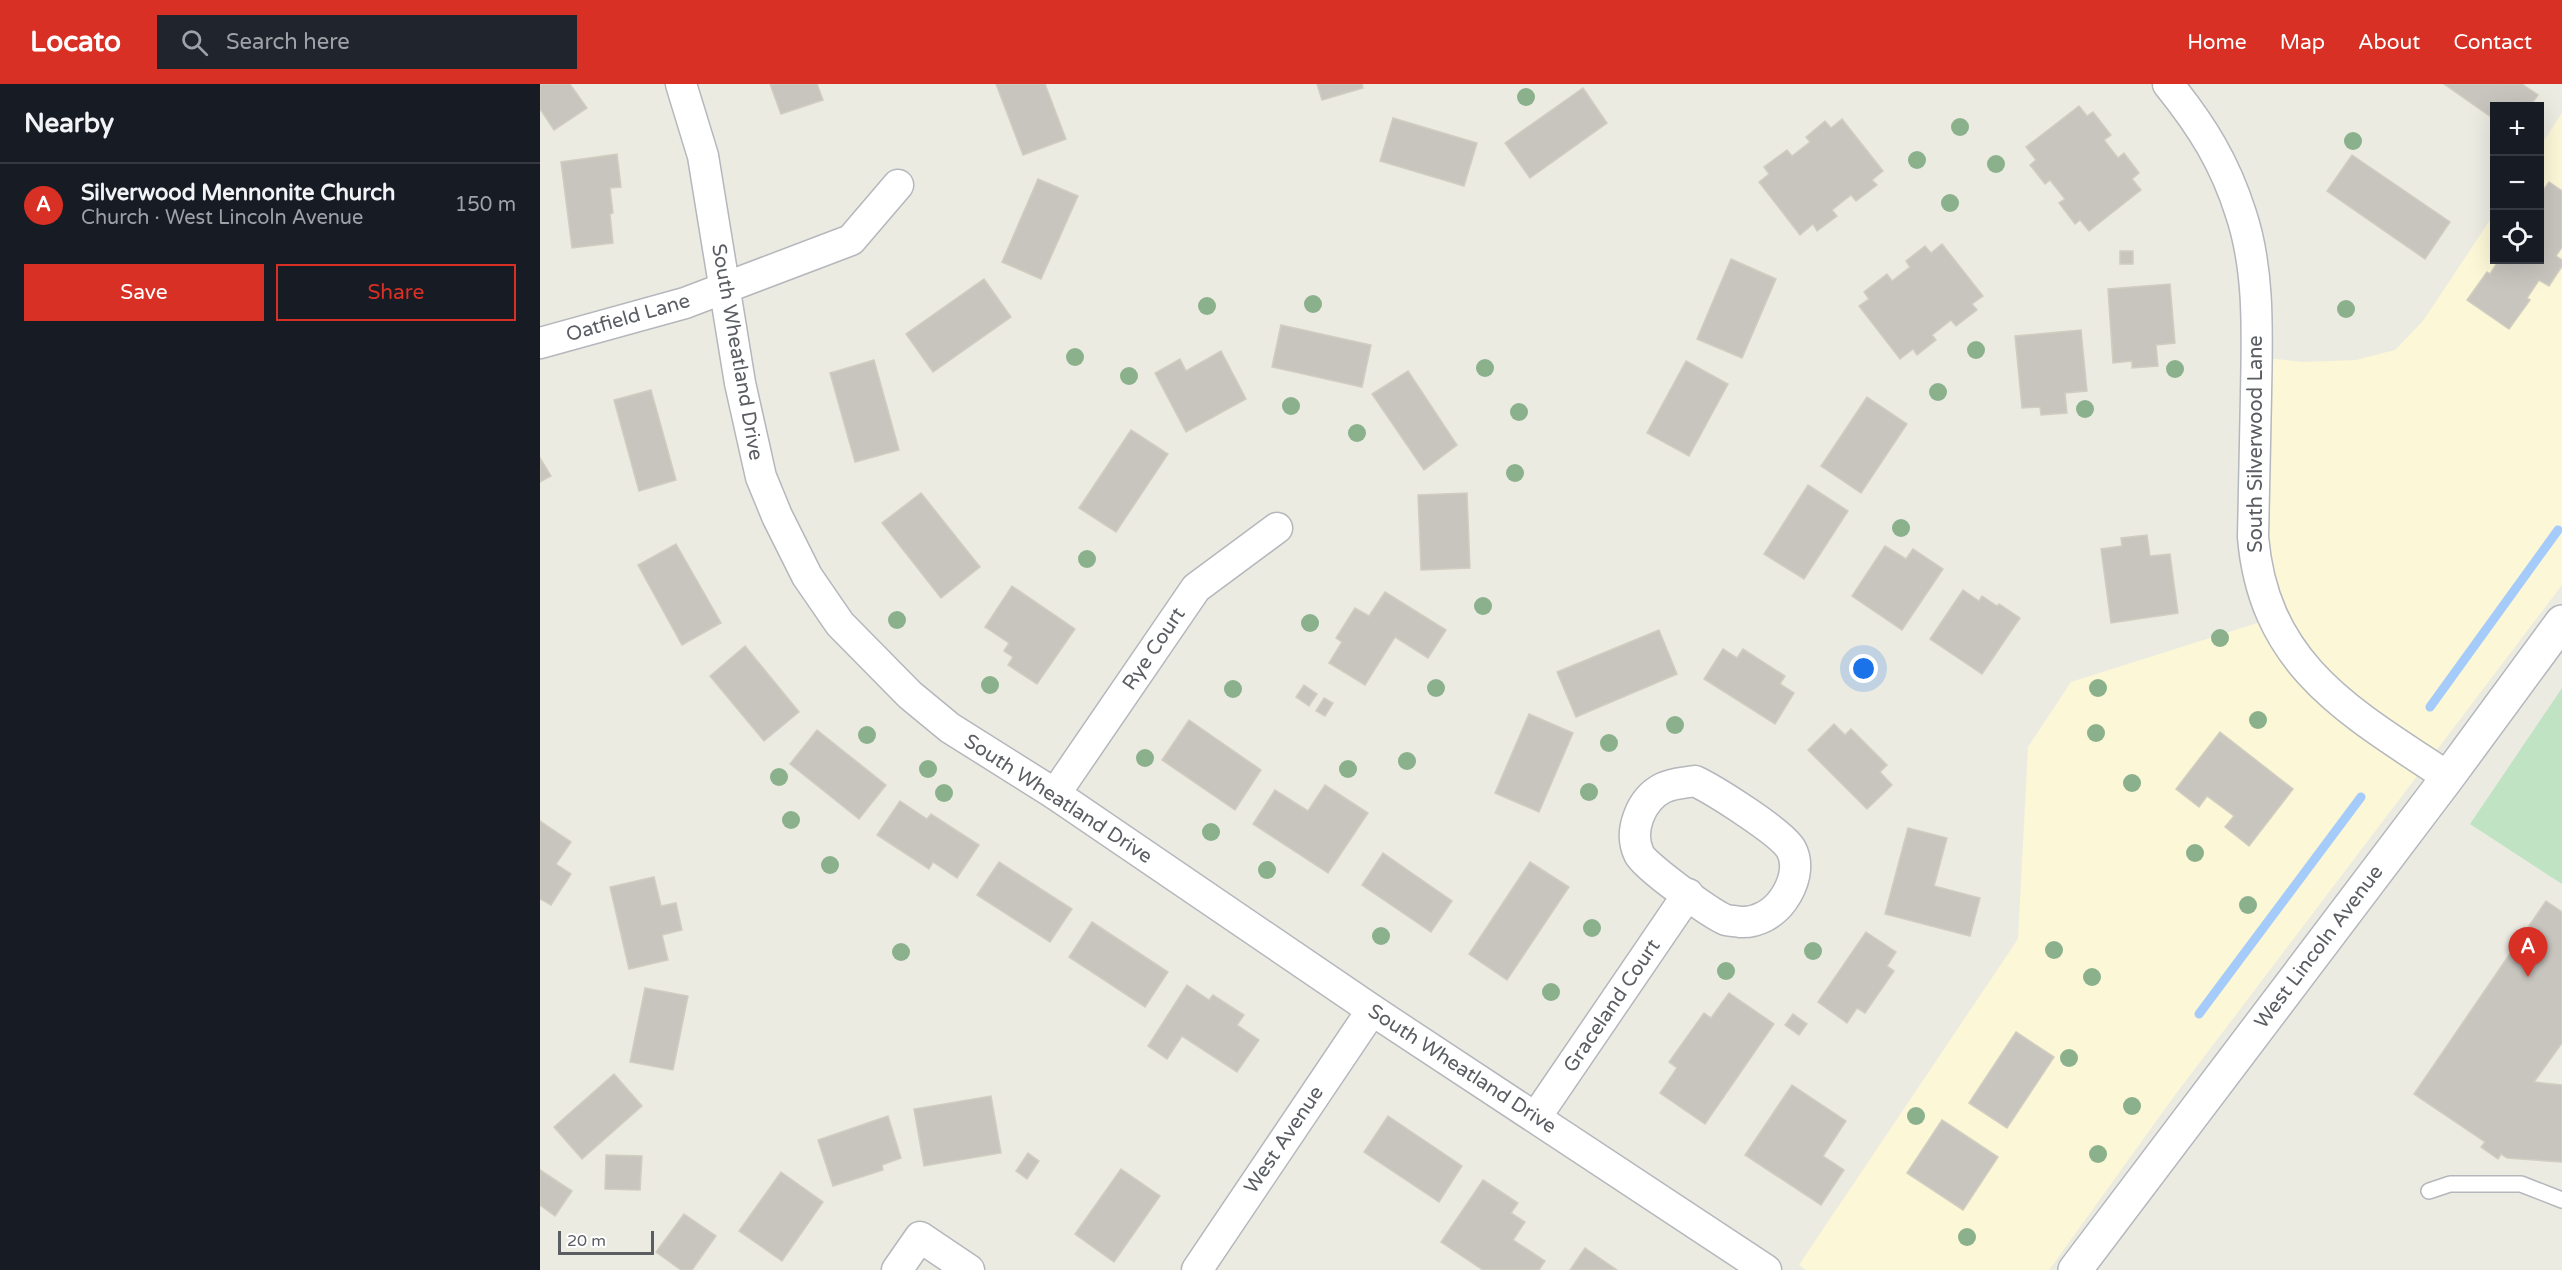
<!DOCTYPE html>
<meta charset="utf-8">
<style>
body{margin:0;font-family:"Varela Round",sans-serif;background:#20242c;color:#f1f3f6}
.controls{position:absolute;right:18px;top:18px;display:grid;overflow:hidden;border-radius:0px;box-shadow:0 6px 24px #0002}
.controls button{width:54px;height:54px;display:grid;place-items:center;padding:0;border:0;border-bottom:2px solid #363941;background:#171b24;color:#f1f3f6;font:30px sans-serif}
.scale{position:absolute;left:18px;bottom:15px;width:96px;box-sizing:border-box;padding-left:6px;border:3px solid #5a5d62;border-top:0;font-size:16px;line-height:21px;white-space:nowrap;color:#5a5d62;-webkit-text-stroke:4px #fff;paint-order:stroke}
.you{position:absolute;left:1324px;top:585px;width:21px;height:21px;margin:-15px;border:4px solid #fff;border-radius:50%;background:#1a73e8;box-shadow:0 0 0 9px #1a73e833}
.badge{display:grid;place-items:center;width:39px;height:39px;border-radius:50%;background:#d93025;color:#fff;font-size:20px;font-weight:700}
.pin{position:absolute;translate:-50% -50px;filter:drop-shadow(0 2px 3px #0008)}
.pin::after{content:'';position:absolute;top:32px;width:21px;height:18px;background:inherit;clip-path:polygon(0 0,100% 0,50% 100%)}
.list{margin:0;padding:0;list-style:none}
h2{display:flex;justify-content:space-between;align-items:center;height:78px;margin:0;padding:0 24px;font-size:26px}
h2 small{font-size:20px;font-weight:400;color:#9ea1a6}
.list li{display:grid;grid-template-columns:39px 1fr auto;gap:18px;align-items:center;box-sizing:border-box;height:84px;padding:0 24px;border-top:2px solid #363941}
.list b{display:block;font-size:22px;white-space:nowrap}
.list p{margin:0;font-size:20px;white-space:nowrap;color:#9ea1a6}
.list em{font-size:20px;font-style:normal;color:#9ea1a6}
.actions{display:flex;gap:12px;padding:18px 24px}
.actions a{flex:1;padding:14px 0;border:2px solid #d93025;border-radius:0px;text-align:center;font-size:21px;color:#d93025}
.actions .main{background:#d93025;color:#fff}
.icon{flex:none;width:33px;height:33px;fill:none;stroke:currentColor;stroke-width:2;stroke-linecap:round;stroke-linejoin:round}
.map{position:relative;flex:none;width:2022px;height:1186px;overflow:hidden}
header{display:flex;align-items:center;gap:36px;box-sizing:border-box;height:84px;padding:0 30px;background:#d93025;color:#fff}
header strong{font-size:28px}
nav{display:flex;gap:33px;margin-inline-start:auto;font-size:21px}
.search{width:420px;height:54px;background:#20242c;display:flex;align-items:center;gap:15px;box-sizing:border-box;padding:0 21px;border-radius:0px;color:#9ea1a6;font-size:22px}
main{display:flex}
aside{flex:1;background:#171b24}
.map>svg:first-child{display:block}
.commercial{fill:#fcf7d7}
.green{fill:#bfe3c3}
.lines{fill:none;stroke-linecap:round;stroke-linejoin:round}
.stream{stroke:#a4cbfa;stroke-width:9}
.building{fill:#c8c5bf;stroke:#d1cdc0;stroke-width:1.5}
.service-casing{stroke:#b4b7bc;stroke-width:18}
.minor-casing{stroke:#b4b7bc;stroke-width:33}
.tertiary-casing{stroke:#b4b7bc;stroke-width:36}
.service{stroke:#fff;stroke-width:15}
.minor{stroke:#fff;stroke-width:30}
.tertiary{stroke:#fff;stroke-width:33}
.tree{fill:#8ab18b}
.labels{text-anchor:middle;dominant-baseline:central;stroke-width:6;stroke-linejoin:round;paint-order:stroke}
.street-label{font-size:20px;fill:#5a5d62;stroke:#fff}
</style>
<header>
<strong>Locato</strong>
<div class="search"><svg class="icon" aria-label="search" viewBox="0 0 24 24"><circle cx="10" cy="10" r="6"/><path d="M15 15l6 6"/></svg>Search here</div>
<nav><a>Home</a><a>Map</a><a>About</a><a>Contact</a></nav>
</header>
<main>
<aside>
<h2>Nearby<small></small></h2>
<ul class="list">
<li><span class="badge">A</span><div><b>Silverwood Mennonite Church</b><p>Church · West Lincoln Avenue</p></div><em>150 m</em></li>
</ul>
<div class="actions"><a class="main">Save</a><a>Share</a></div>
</aside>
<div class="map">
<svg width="2022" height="1186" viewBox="0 0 2022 1186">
<rect width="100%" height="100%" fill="#ecebe2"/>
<!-- commercial -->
<path class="commercial" d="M2022,29V501L1635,1011L1509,1186H1266L1259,1181L1478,855L1488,663L1531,598L1733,534L1722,509L1717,273L1763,278L1816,276L1855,266L1883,237L1954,130V176H2000V63Z"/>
<!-- green -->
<path class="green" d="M2022,604V800L1930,740Z"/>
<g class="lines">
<!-- stream -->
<g class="stream">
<path d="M1890,623L2018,446"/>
<path d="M1659,930L1821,713"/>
</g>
</g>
<!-- building -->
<g class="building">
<path d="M0,0H30L47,24L14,46L0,25Z"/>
<path d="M230,0H277L283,16L241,30Z"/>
<path d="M456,0H505L526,55L483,71Z"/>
<path d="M777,0H822L823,4L782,16Z"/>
<path d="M1904,0H1982L1998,11L1990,22H1954V35Z"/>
<path d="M1043,4L1067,39L990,94L965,59Z"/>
<path d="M1539,22L1547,32L1553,28L1571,51L1564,56L1578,74L1584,69L1599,89L1592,95L1601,106L1549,147L1540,136L1535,140L1519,119L1525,115L1510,96L1505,100L1490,81L1496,76L1486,63Z"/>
<path d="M853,34L937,59L924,102L840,77Z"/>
<path d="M1302,35L1343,87L1332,96L1337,101L1316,117L1311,111L1292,126L1297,132L1277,147L1273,140L1260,151L1219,98L1229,90L1224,83L1247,66L1252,72L1270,58L1266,53L1285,37L1291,44Z"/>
<path d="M77,70L81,103L70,104L73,129L70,130L73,159L32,164L21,78Z"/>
<path d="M1812,71L1910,138L1885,175L1787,107Z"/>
<path d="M498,95L538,112L501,195L462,178Z"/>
<path d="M2009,98L2022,107V163L2016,172L2022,176V182L2009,202L1999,196L1987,214L1990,216L1969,245L1927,216L1947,188L1950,190L1959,176H2000V111Z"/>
<path d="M1402,160L1443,212L1432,220L1437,226L1416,242L1411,236L1392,251L1396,256L1377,271L1373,265L1360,275L1319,222L1329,215L1324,208L1347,190L1352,197L1370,183L1366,177L1385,162L1391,169Z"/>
<rect x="1580" y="167" width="13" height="13"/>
<path d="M1191,175L1236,195L1202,274L1157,255Z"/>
<path d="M444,195L471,233L393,288L366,250Z"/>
<path d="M1630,200L1635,259L1616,261L1618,282L1592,284V277L1573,279L1568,205Z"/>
<path d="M741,241L831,261L822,303L732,283Z"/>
<path d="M1541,246L1547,307L1525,309L1527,329L1501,331L1500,323L1482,324L1475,252Z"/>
<path d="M681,267L706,315L646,348L615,289L640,275L646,287Z"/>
<path d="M334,276L359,366L315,378L290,289Z"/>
<path d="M1146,277L1188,300L1149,372L1107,349Z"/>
<path d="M868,287L917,361L884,386L832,310Z"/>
<path d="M111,306L136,396L99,407L74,316Z"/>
<path d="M1327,313L1367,340L1321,409L1281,382Z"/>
<path d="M591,346L628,370L576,448L539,424Z"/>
<path d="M0,374L11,392L0,398Z"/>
<path d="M1268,401L1308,427L1264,495L1224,470Z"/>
<path d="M381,409L440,483L401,514L342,439Z"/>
<path d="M927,409L930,484L881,486L878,411Z"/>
<path d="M1607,451L1610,472L1630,470L1638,529L1571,539L1561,465L1582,462L1581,454Z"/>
<path d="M136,460L181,539L142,561L98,481Z"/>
<path d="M1345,462L1366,475L1373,465L1403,485L1362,546L1312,512Z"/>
<path d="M472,502L535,545L497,600L468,581L473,573L464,567L469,559L445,543Z"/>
<path d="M1423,506L1439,517L1442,512L1457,522L1459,520L1480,534L1442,590L1390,555Z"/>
<path d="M845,508L906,546L888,574L855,553L825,601L789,579L802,558L796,554L815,524L829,532Z"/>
<path d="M1119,546L1137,590L1036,633L1017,588Z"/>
<path d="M205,562L259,628L224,657L170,592Z"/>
<path d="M1183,565L1197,574L1203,565L1245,592L1240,600L1254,609L1235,640L1164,595Z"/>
<path d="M764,601L777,610L769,622L756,613Z"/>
<path d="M784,614L793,619L785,632L776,627Z"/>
<path d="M989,630L1033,649L999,728L955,709Z"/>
<path d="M649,636L721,686L695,726L622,676Z"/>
<path d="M1294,640L1305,651L1311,645L1347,681L1340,688L1352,701L1327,725L1268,666Z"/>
<path d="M277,646L346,701L319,735L250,680Z"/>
<path d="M1680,648L1753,705L1709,762L1685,743L1694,732L1667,712L1659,723L1636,705Z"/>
<path d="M785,701L828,729L788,789L713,740L735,706L768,727Z"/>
<path d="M360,717L387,735L391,730L439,761L417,794L393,778L389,785L337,751Z"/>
<path d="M0,737L31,758L16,780L31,790L11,821L0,815Z"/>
<path d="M1368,744L1407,754L1394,802L1440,814L1430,852L1345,830Z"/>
<path d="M843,769L912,817L891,848L822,801Z"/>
<path d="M459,778L532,825L510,858L437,811Z"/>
<path d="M990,778L1029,803L967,896L929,870Z"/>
<path d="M114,793L121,822L136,819L142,846L122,851L128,876L89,885L70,803Z"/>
<path d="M2006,817L2022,828V959L1994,998L2022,1001V1078L1967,1074L1961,1070L1958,1075L1941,1063L1945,1058L1874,1010Z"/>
<path d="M552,838L628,888L605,923L529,873Z"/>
<path d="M1326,848L1356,868L1347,882L1354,887L1325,929L1317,924L1307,939L1278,918Z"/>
<path d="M647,901L669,916L673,911L704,931L697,941L719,956L697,988L642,952L627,975L608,962Z"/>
<path d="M105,904L148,912L133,986L90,978Z"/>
<path d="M1189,909L1234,940L1165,1040L1120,1009L1137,984L1129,978L1164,929L1171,934Z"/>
<path d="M1253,930L1267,940L1259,951L1245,941Z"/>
<path d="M1476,948L1514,973L1467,1044L1429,1019Z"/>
<path d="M74,990L102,1022L42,1075L14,1043Z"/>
<path d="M1252,1001L1306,1037L1283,1072L1304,1086L1281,1121L1205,1071Z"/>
<path d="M451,1012L461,1069L384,1082L374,1025Z"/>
<path d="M348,1032L361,1074L342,1081L343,1086L293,1102L278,1056Z"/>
<path d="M848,1032L922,1082L899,1118L824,1068Z"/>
<path d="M1402,1036L1458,1073L1423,1126L1367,1089Z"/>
<path d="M488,1069L499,1077L487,1095L476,1087Z"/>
<path d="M66,1071L102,1072L100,1106L65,1105Z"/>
<path d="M581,1085L620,1112L574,1178L535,1150Z"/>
<path d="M0,1086L32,1107L15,1132L0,1121Z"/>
<path d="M241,1088L283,1118L242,1177L199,1147Z"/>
<path d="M943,1096L978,1119L971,1129L985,1138L973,1156L1005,1177L999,1186H943L901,1158Z"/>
<path d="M144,1130L176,1152L152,1186H141L116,1168Z"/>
<path d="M1045,1164L1077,1186H1030Z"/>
</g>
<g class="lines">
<!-- service casing -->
<g class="service-casing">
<path id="service" d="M1889,1107L1910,1100H1981L2022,1116"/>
</g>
<!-- minor casing -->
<g class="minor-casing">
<g id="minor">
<path d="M141,0L163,72L200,299L221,393L237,432L267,492L300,540L370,611L410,644L515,710L832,926L1226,1186"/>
<path d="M1628,0C1662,42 1685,79 1701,130C1720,187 1717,252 1716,311C1715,358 1714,405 1713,453C1724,582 1810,628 1908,693"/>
<path d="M0,259L145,219L311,156L358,101"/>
<path d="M1155,697C1174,706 1241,748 1251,765C1260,782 1253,802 1243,816C1233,830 1217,839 1200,838C1196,837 1190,837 1186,836C1173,831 1105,783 1099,770C1088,747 1101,715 1123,704C1133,699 1144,699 1155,697Z"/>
<path d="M515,710L656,504L737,444"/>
<path d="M996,1033L1148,810"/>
<path d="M357,1186L380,1153L429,1186"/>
<path d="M657,1186L832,926"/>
</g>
</g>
<!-- tertiary casing -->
<g class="tertiary-casing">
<path id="tertiary" d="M1535,1186L1908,693L2022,538"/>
</g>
<!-- service -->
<use href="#service" class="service"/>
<!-- minor -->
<use href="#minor" class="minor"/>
<!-- tertiary -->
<use href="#tertiary" class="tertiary"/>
</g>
<!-- trees -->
<g class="tree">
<circle cx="986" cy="13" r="9"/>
<circle cx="1420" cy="43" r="9"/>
<circle cx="1813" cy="57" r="9"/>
<circle cx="1377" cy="76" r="9"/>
<circle cx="1456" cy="80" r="9"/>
<circle cx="1410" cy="119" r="9"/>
<circle cx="773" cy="220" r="9"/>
<circle cx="667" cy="222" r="9"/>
<circle cx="1806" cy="225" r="9"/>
<circle cx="1436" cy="266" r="9"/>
<circle cx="535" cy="273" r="9"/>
<circle cx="945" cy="284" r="9"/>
<circle cx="1635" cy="285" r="9"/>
<circle cx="589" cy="292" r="9"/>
<circle cx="1398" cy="308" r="9"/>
<circle cx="751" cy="322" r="9"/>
<circle cx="1545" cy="325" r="9"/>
<circle cx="979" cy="328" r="9"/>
<circle cx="817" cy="349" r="9"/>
<circle cx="975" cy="389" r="9"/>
<circle cx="1361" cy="444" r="9"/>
<circle cx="547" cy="475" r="9"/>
<circle cx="943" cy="522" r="9"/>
<circle cx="357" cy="536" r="9"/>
<circle cx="770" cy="539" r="9"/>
<circle cx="1680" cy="554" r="9"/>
<circle cx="450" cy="601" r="9"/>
<circle cx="896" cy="604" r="9"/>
<circle cx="1558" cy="604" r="9"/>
<circle cx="693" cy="605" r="9"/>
<circle cx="1718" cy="636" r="9"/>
<circle cx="1135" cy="641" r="9"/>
<circle cx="1556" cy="649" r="9"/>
<circle cx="327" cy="651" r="9"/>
<circle cx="1069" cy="659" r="9"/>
<circle cx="605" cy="674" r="9"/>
<circle cx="867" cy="677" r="9"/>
<circle cx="388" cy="685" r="9"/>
<circle cx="808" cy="685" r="9"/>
<circle cx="239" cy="693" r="9"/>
<circle cx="1592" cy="699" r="9"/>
<circle cx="1049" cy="708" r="9"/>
<circle cx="404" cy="709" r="9"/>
<circle cx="251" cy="736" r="9"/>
<circle cx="671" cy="748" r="9"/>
<circle cx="1655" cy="769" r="9"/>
<circle cx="290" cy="781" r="9"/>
<circle cx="727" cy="786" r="9"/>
<circle cx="1708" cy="821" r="9"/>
<circle cx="1052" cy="844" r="9"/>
<circle cx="841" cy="852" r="9"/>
<circle cx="1514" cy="866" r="9"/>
<circle cx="1273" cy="867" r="9"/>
<circle cx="361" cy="868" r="9"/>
<circle cx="1186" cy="887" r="9"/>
<circle cx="1552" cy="893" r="9"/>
<circle cx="1011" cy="908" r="9"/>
<circle cx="1529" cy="974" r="9"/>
<circle cx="1592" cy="1022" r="9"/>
<circle cx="1376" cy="1032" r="9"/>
<circle cx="1558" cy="1070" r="9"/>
<circle cx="1427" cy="1153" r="9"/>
</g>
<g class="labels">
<!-- street labels -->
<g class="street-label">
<text transform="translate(88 234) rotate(-16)">Oatfield Lane</text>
<text transform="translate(197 268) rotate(80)">South Wheatland Drive</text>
<text transform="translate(1716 360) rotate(-90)">South Silverwood Lane</text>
<text transform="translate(614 565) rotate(-56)">Rye Court</text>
<text transform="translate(518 715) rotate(33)">South Wheatland Drive</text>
<text transform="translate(1779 863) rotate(-53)">West Lincoln Avenue</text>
<text transform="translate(1072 922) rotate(-56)">Graceland Court</text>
<text transform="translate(922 985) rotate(33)">South Wheatland Drive</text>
<text transform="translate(744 1056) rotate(-56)">West Avenue</text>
</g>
</g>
</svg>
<div class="controls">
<button>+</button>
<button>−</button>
<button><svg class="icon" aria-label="locate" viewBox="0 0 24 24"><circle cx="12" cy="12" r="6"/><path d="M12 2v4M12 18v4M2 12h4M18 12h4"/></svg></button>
</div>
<div class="scale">20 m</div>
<div class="you"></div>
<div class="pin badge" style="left:1988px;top:893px">A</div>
</div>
</main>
